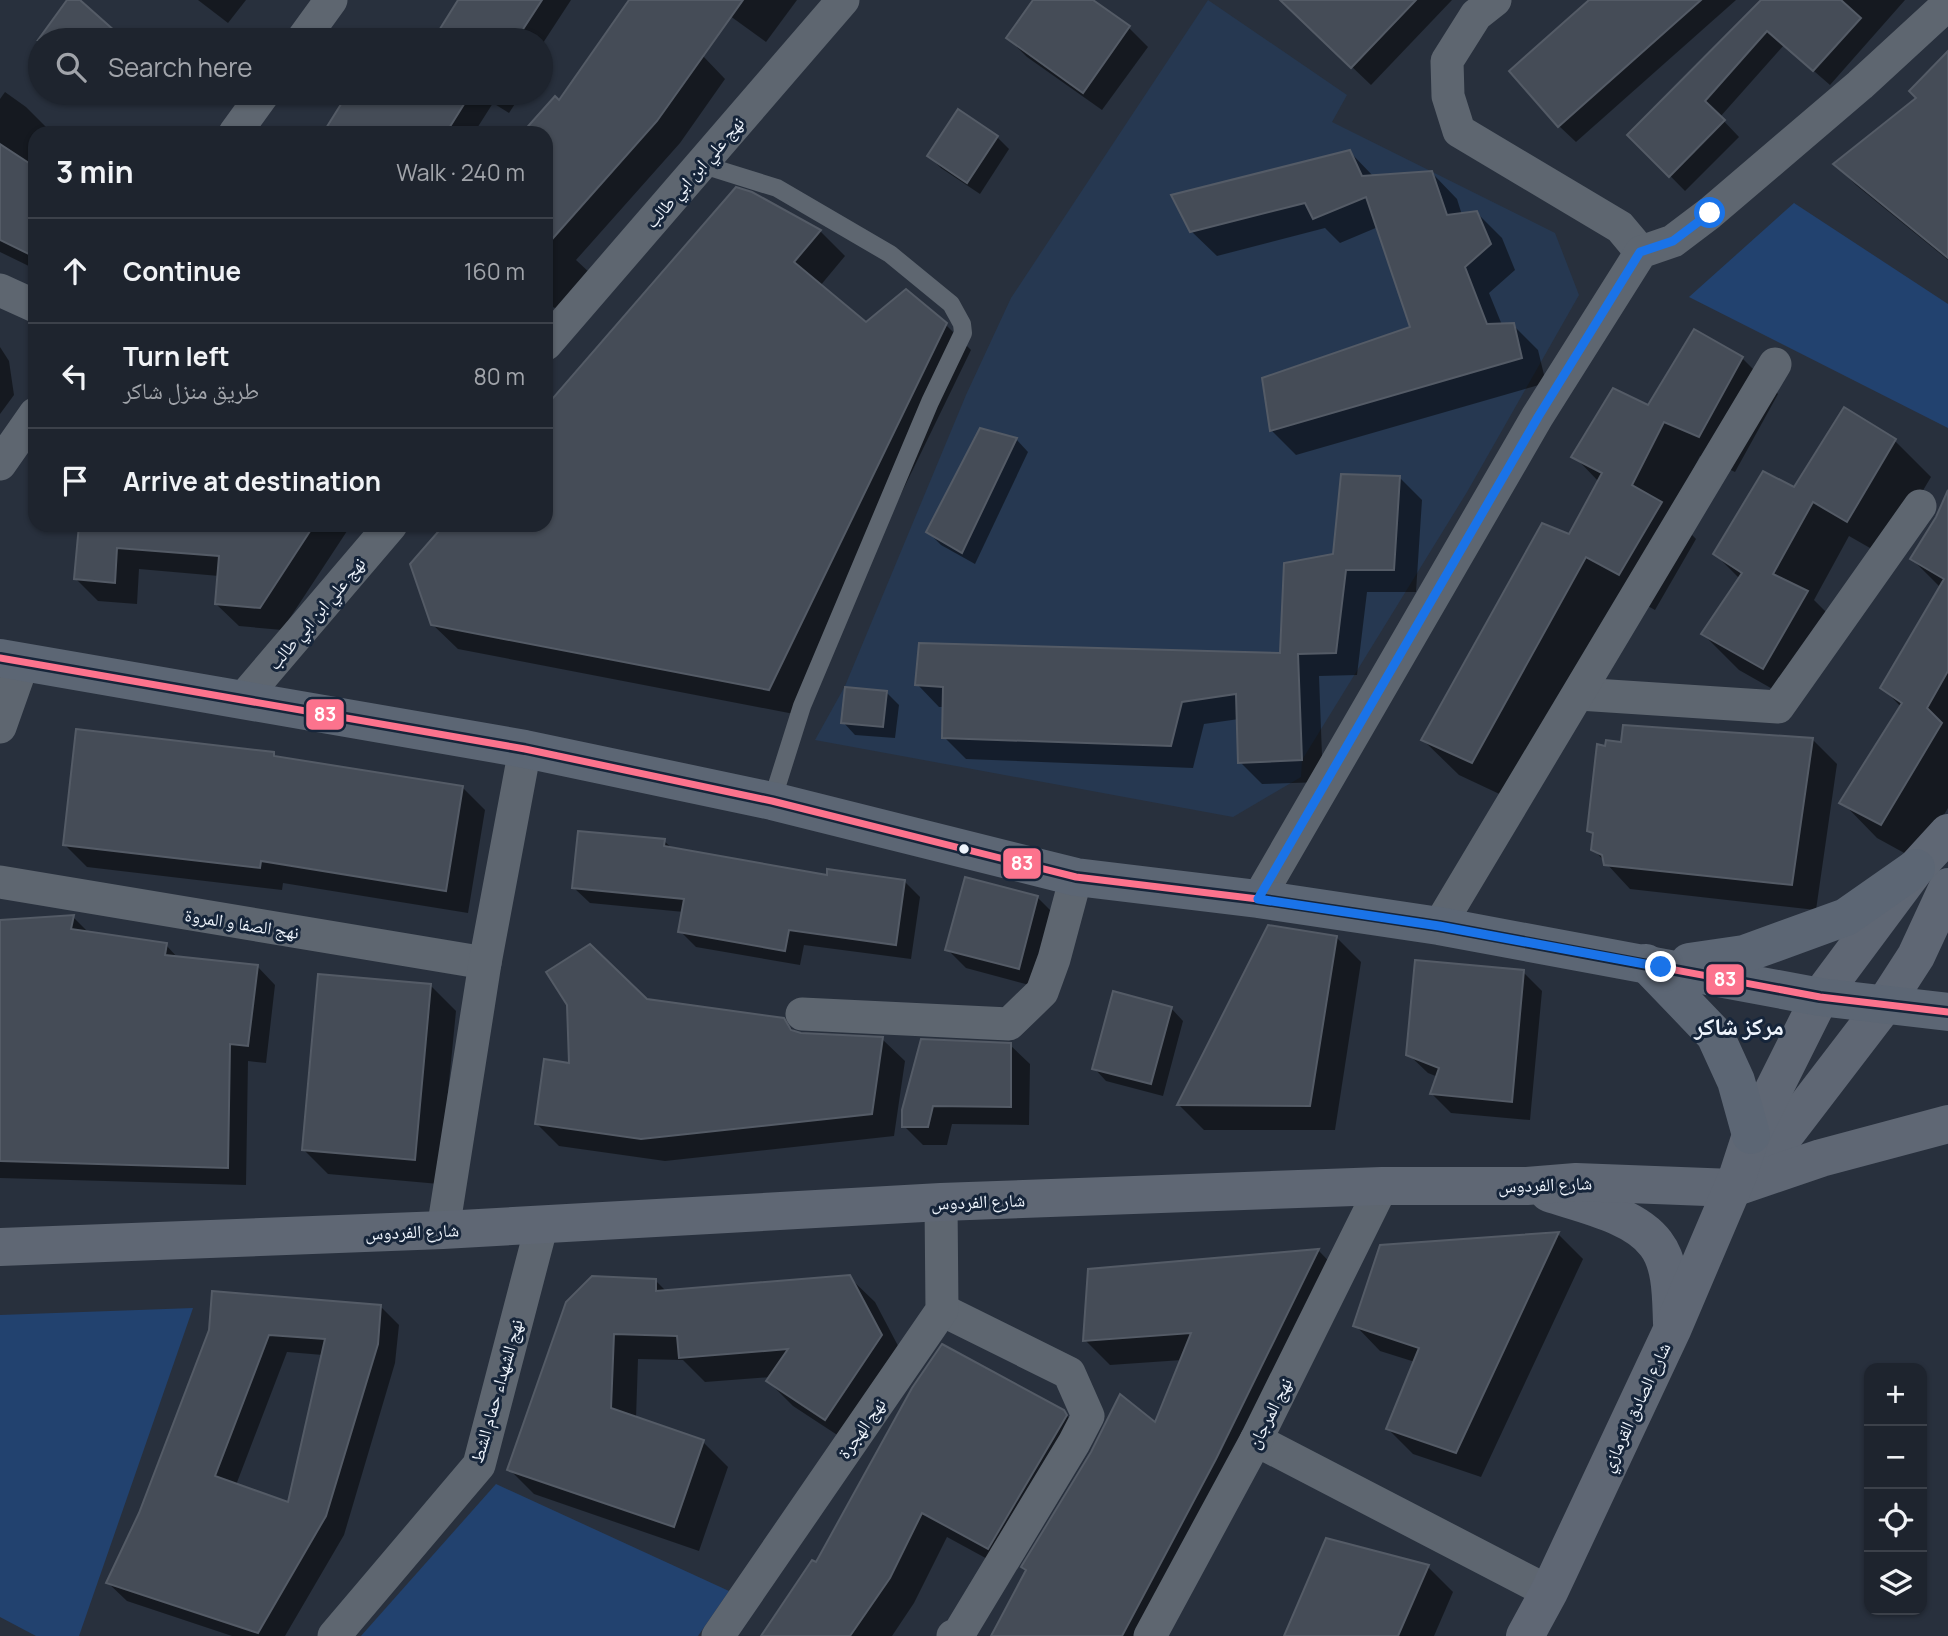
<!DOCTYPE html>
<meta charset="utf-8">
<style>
body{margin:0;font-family:Manrope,"Noto Naskh Arabic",sans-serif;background:#2b303a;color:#f1f3f6}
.controls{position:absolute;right:21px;bottom:21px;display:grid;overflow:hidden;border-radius:14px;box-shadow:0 2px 5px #0004}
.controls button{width:63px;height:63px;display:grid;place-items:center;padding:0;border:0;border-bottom:2px solid #3c414a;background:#1e242e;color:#f1f3f6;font:35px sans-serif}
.stop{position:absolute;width:21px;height:21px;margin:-16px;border:5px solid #1a73e8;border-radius:50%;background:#fff}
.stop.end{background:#1a73e8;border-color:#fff;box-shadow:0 2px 7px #0008}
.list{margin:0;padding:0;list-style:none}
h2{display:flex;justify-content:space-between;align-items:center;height:91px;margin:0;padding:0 28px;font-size:30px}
h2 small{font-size:23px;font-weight:400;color:#a1a4aa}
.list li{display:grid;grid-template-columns:46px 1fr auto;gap:21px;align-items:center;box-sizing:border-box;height:105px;padding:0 28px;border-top:2px solid #3c414a}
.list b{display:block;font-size:26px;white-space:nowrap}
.list p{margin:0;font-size:23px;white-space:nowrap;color:#a1a4aa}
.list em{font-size:23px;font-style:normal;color:#a1a4aa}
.icon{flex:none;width:38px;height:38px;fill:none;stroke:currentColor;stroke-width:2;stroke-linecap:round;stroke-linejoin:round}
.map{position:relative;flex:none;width:1948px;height:1636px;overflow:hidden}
.search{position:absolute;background:#1e242e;box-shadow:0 2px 5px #0004;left:28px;top:28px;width:525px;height:77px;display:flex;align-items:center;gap:18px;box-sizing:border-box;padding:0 24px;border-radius:38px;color:#a1a4aa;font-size:26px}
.panel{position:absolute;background:#1e242e;box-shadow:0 2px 5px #0004;left:28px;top:126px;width:525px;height:406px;border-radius:21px}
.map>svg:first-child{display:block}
.built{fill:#263851}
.green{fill:#22426f}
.shadow{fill:#0007;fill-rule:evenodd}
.building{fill:#454c57;stroke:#545b66;stroke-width:2;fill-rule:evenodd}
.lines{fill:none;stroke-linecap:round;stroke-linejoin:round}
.lane{stroke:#5e6670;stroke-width:18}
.street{stroke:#5e6670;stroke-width:33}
.secondary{stroke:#5f6774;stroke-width:38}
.primary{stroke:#5c6674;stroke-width:38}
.bus-1-casing{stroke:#16253a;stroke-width:12}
.bus-1{stroke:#fc738d;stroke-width:7}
.route{stroke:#1a73e8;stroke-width:9}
.bus-dot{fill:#eef4fc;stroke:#16253a;stroke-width:2.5}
.labels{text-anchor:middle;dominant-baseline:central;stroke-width:6;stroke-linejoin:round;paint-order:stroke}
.street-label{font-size:18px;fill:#eef4fc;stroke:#16253a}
.district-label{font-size:24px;font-weight:bold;fill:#eef4fc;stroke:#16253a}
.line-badge{stroke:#16253a;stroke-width:2.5}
.badge-label{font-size:19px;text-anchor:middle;font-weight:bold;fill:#fff}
</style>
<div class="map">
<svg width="1948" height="1636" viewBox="0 0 1948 1636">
<rect width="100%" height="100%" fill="#28303d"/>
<!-- built -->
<path class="built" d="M1208,0L1347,95L1332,122L1555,233L1579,295L1467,492L1302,760L1301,777L1233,817L815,740L845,686L966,395L1011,298Z"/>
<!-- green -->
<g class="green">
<path d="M1794,203L1948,304V428L1689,297Z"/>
<path d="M193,1308L79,1636H36L0,1617V1315Z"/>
<path d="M496,1484L729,1591L698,1636H361Z"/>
</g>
<!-- shadow -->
<g class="shadow">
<path d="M69,0H77L123,40H40V45L38,43Z"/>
<path d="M198,0H246L228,23Z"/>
<path d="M460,0H571L541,46V40H435Z"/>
<path d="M708,0H797L766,42Z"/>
<path d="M1035,0H1090L1129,28L1148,47L1102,110L1027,57L1008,38Z"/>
<path d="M1282,0H1452L1371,85Z"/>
<path d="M1592,0H1736L1576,142L1559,126Z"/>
<path d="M1760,0H1905L1830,85L1784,45L1720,117L1739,137L1685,191L1630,135L1773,14Z"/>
<path d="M1948,53V260L1856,185L1835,164L1919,98Z"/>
<path d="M703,56L725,79L680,143L576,260L591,274L562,310L546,305V133H525L559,103Z"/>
<path d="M5,92L26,107L51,132L35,133V154L28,164L35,169V269L0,252V99Z"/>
<path d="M350,93H522L509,113L493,103L474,133H325Z"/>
<path d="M997,137L1009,149L980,194L941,168L929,156Z"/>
<path d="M1349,151L1374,177L1432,173L1457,199L1462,215L1477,213L1502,238L1515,270L1489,293L1502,325H1513L1538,350L1546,383L1296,455L1271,430L1412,328L1378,227L1340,243L1325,228L1217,256L1191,231Z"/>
<path d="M820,231L845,256L820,286L866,324L946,325L971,350L794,714L458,649L432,624L446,525H546V409Z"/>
<path d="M0,347L9,361L14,395L0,414Z"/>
<path d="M1742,358L1778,394L1735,472L1700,456L1671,513L1696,539L1655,610L1622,592L1508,798L1459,775L1423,740L1570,536L1599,482L1574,456L1649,408Z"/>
<path d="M1845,409L1895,441L1931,477L1884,556L1849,536L1814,600L1843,629L1799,704L1739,670L1703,634L1740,579L1715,554L1794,489Z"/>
<path d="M1016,439L1028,452L975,564L941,545L928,532Z"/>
<path d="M1400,478L1422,500L1416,592H1367L1357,675L1319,676L1323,782L1262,784L1240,762L1239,719L1204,724L1193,768L966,759L944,737L945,707H939L917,684L1282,655L1335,555Z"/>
<path d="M1948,495V808L1917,860L1877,838L1842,802L1901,707L1882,687L1941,588L1912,559L1937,518Z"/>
<path d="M56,525H351L282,630L239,626L216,604L219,576L139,569L137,604L98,601L75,578L80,532L61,530Z"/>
<path d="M886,692L899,705L895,738L855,735L843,722Z"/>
<path d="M1812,739L1837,764L1816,910L1630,889L1593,849L1594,836L1589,830L1606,748L1622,744Z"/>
<path d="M273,753L279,759L462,787L485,810L468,913L283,883L282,890L87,867L65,845Z"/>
<path d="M664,841L674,850L828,877L904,881L920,897L911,959L804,945L800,965L696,947L680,931L684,912L590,903L574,888Z"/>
<path d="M1037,897L1056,916L1037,987L966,968L947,949Z"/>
<path d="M73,917L90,934L166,945L178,958L257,966L275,985L266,1063L248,1061L246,1185L0,1178V922Z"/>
<path d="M1269,927L1336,937L1361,962L1335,1130H1204L1179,1105Z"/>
<path d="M1523,972L1542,991L1530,1120L1451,1113L1432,1094L1438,1077L1428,1073L1408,1054Z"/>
<path d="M431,986L456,1011L439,1184L328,1174L303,1149Z"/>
<path d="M646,1001L783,1020L797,1034L882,1039L905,1061L894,1136L665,1161L559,1146L536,1123L571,1065L569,1005Z"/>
<path d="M1171,1008L1183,1021L1163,1096L1106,1081L1094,1068Z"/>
<path d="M1010,1045L1030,1064L1029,1125L952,1124L947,1145H923L904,1126Z"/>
<path d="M1558,1234L1583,1259L1481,1477L1413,1454L1388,1429L1415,1362L1380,1351L1355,1325Z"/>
<path d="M1319,1251L1343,1276L1160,1636H993L1156,1424L1182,1360L1110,1365L1085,1340L1089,1270Z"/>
<path d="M849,1277L875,1302L906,1361L851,1444L793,1406L768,1381L771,1377L705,1382L683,1360L638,1359L636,1419L703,1442L728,1467L699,1551L534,1494L509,1469L655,1280L667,1292Z"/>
<path d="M380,1306L399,1325L395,1363L344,1535L285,1636H232L127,1601L108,1583L141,1513L210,1330ZM287,1352L323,1355L289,1504L236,1485Z"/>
<path d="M1063,1412L1089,1437L1013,1573L947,1537L914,1603L892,1636H763L817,1564Z"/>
<path d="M1428,1567L1453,1592L1434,1636H1286Z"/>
</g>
<!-- building -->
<g class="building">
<path d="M67,0H80L125,40H38Z"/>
<path d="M458,0H542L516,40H433Z"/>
<path d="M629,0H743L657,121L546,246V133H522L555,96L559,100Z"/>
<path d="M1033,0H1093L1130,26L1083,93L1006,38Z"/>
<path d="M1280,0H1416L1351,68Z"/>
<path d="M1589,0H1701L1558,127L1509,71Z"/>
<path d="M1761,0H1841L1861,18L1813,71L1767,31L1705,101L1725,120L1669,177L1627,135Z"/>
<path d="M1948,51V258L1833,164L1916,98L1909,91Z"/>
<path d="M348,93H471L446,133H323Z"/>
<path d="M958,109L998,136L967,183L927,156Z"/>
<path d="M0,144L35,167V257L0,240Z"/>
<path d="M1350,150L1362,176L1432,171L1447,215L1477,211L1491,244L1465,267L1487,324L1514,323L1522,358L1270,431L1262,378L1410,327L1366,197L1313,219L1305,203L1190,232L1171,195Z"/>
<path d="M736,187L752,192L821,230L794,262L866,322L906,289L947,323L769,690L431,625L410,564L444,525H546V406Z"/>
<path d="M1694,329L1743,357L1699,437L1664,422L1632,485L1662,502L1619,575L1586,557L1472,763L1421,740L1542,523L1569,534L1602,473L1571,457L1613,388L1648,405Z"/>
<path d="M1844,407L1896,439L1847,522L1813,502L1773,574L1808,591L1763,669L1701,634L1742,573L1713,554L1763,471L1794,487Z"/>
<path d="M980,428L1017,438L962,553L926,532Z"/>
<path d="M1341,474L1400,476L1394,570H1346L1336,653L1298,654L1302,760L1238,763L1236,694L1182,702L1171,746L942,738L943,687L915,685L919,643L1280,653L1284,563L1333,554Z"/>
<path d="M1948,490V671L1927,708L1942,723L1881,825L1839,803L1902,703L1880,688L1944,579L1910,559L1936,517Z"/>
<path d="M79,525H314L260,608L215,604L219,556L117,548L115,583L74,579Z"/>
<path d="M845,687L887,691L883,727L841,723Z"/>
<path d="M1623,725L1813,738L1792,885L1604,865L1602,855L1591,850L1593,833L1587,831L1597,744L1605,746L1606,740L1621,742Z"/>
<path d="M76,729L274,752V756L463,786L446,891L261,861L260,868L63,845Z"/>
<path d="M578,831L665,839L664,846L827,875V869L905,880L896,945L789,930L785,951L678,932L684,899L572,888Z"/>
<path d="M965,877L1038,896L1019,969L945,950Z"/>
<path d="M74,915L71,929L167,943L165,955L258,965L248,1046L230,1044L228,1168L0,1161V920Z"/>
<path d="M1268,925L1337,936L1310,1106L1177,1105Z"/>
<path d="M590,944L647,999L784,1018L791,1030L801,1033L883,1037L872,1114L641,1139L535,1124L544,1059L569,1063L567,1005L546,972Z"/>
<path d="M1415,960L1524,970L1512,1102L1430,1094L1439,1068L1406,1055Z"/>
<path d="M318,974L431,984L415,1160L302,1150Z"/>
<path d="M1113,991L1172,1007L1151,1084L1092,1069Z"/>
<path d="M921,1039L1011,1043V1107L933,1106L928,1127H902V1110Z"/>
<path d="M1559,1232L1456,1453L1386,1429L1419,1348L1353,1326L1380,1245Z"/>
<path d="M1319,1249L1216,1459L1122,1636H991L1026,1570L1021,1567L1091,1452L1120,1394L1155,1422L1191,1333L1083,1341L1088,1269Z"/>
<path d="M850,1275L882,1335L825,1420L766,1381L788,1349L679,1358L677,1336L614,1334L611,1408L704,1440L674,1527L507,1470L566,1302L592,1276L656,1279V1291Z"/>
<path d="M212,1291L381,1305L378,1344L326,1516L258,1633L106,1583L139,1513L209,1330ZM269,1335L325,1339L288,1502L215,1476Z"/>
<path d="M942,1344L1064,1410L1067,1415L988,1549L922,1513L890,1578L850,1636H761L812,1560L816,1562L912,1388Z"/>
<path d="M1326,1538L1429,1565L1398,1636H1284Z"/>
</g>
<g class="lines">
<!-- lane -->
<path class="lane" d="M700,164L777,188L890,254L951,304L962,324L963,333L930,402L802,706L772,801"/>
<!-- street -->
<g class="street">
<path d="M1495,0L1476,15L1447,61L1448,96L1459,131L1620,227L1641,252"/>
<path d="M302,40L331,0"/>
<path d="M235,133L264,93"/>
<path d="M0,290L35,306"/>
<path d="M546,344L843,0"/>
<path d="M0,464L35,414"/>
<path d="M1579,694L1778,707L1920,506"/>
<path d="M241,701L391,525"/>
<path d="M0,727L23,662"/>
<path d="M0,882L485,963"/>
<path d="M1258,899L1537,417L1641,252L1673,241L1710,213L1860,85L1948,4"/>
<path d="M1439,926L1775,364"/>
<path d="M802,1014L1009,1024L1042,992L1054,959L1076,877"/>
<path d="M443,1230L485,963L525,749"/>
<path d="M942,1310L1069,1373L1088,1416L1074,1443L958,1635L953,1636"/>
<path d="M1256,1440L1549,1592"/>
<path d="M334,1636L479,1465L542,1224"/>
<path d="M718,1636L942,1310L941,1202"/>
<path d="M1150,1636L1256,1440L1382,1186"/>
</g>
<!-- secondary -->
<g class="secondary">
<path d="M1740,1174L1784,1136L1885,1004L1916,956L1948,887"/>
<path d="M1549,1193C1582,1204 1635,1215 1656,1244C1672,1265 1671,1298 1672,1323"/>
<path d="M0,1247L443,1230L941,1202L1382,1186H1527L1576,1182L1733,1188L1821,1158L1948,1124"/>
<path d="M1525,1636L1549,1592L1672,1330L1738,1175L1751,1135L1820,997L1916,868L1948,833"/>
</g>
<!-- primary -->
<g class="primary">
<path d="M0,658L525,749L772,801L1076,877L1258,899L1439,926L1820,997L1948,1012"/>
<path d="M1689,962L1744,954L1846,917L1916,868"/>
<path d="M1646,963L1715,1035L1736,1081L1751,1135"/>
</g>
<!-- bus-1 casing -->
<g class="bus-1-casing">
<path id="bus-1" d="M0,658L525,749L772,801L1076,877L1258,899L1439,926L1820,997L1948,1012"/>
</g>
<!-- bus-1 -->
<use href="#bus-1" class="bus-1"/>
</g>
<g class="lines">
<!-- route -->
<path class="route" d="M1661,967L1439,926L1258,899L1538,417L1640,252L1673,241L1710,213"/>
</g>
<!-- markers -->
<circle class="bus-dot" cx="964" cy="849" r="6"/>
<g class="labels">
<!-- street labels -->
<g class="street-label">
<text transform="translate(694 172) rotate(-49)">نهج علي ابن ابي طالب</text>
<text transform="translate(316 613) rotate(-50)">نهج علي ابن ابي طالب</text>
<text transform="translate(242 923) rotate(9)">نهج الصفا و المروة</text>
<text transform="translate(1545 1184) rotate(-2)">شارع الفردوس</text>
<text transform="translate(978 1201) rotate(-2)">شارع الفردوس</text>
<text transform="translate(412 1231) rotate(-2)">شارع الفردوس</text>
<text transform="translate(496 1391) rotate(-74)">نهج الشهداء حمام الشط</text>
<text transform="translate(1635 1407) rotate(-65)">شارع الصادق القرمازي</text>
<text transform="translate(1269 1413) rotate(-63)">نهج المرجان</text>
<text transform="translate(861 1428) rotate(-55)">نهج الهجرة</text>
</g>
<!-- district labels -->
<g class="district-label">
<text x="1739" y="1025">مركز شاكر</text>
</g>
</g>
<g class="line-badge">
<rect x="305" y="698" width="40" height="33" rx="7" fill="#fc738d"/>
<rect x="1002" y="847" width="40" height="33" rx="7" fill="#fc738d"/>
<rect x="1705" y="963" width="40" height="33" rx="7" fill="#fc738d"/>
</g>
<g class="badge-label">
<text x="325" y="721">83</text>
<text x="1022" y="870">83</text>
<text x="1725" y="986">83</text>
</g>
</svg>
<div class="controls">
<button>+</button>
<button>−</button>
<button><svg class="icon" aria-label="locate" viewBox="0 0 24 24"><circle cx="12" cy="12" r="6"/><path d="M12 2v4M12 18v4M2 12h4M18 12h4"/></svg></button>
<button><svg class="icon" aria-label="layers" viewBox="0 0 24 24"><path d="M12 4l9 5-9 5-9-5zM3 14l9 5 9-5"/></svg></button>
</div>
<div class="stop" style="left:1710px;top:213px"></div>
<div class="stop end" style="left:1661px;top:967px"></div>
<div class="search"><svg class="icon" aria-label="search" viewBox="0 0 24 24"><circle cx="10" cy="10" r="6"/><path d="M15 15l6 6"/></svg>Search here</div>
<section class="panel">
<h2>3 min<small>Walk · 240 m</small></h2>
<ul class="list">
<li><svg class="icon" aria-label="ahead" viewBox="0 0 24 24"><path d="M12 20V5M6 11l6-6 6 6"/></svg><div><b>Continue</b></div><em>160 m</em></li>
<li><svg class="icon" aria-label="left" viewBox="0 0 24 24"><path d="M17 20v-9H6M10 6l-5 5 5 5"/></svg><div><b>Turn left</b><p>طريق منزل شاكر</p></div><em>80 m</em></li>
<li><svg class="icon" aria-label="arrive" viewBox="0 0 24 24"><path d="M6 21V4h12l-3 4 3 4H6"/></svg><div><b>Arrive at destination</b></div></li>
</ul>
</section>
</div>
